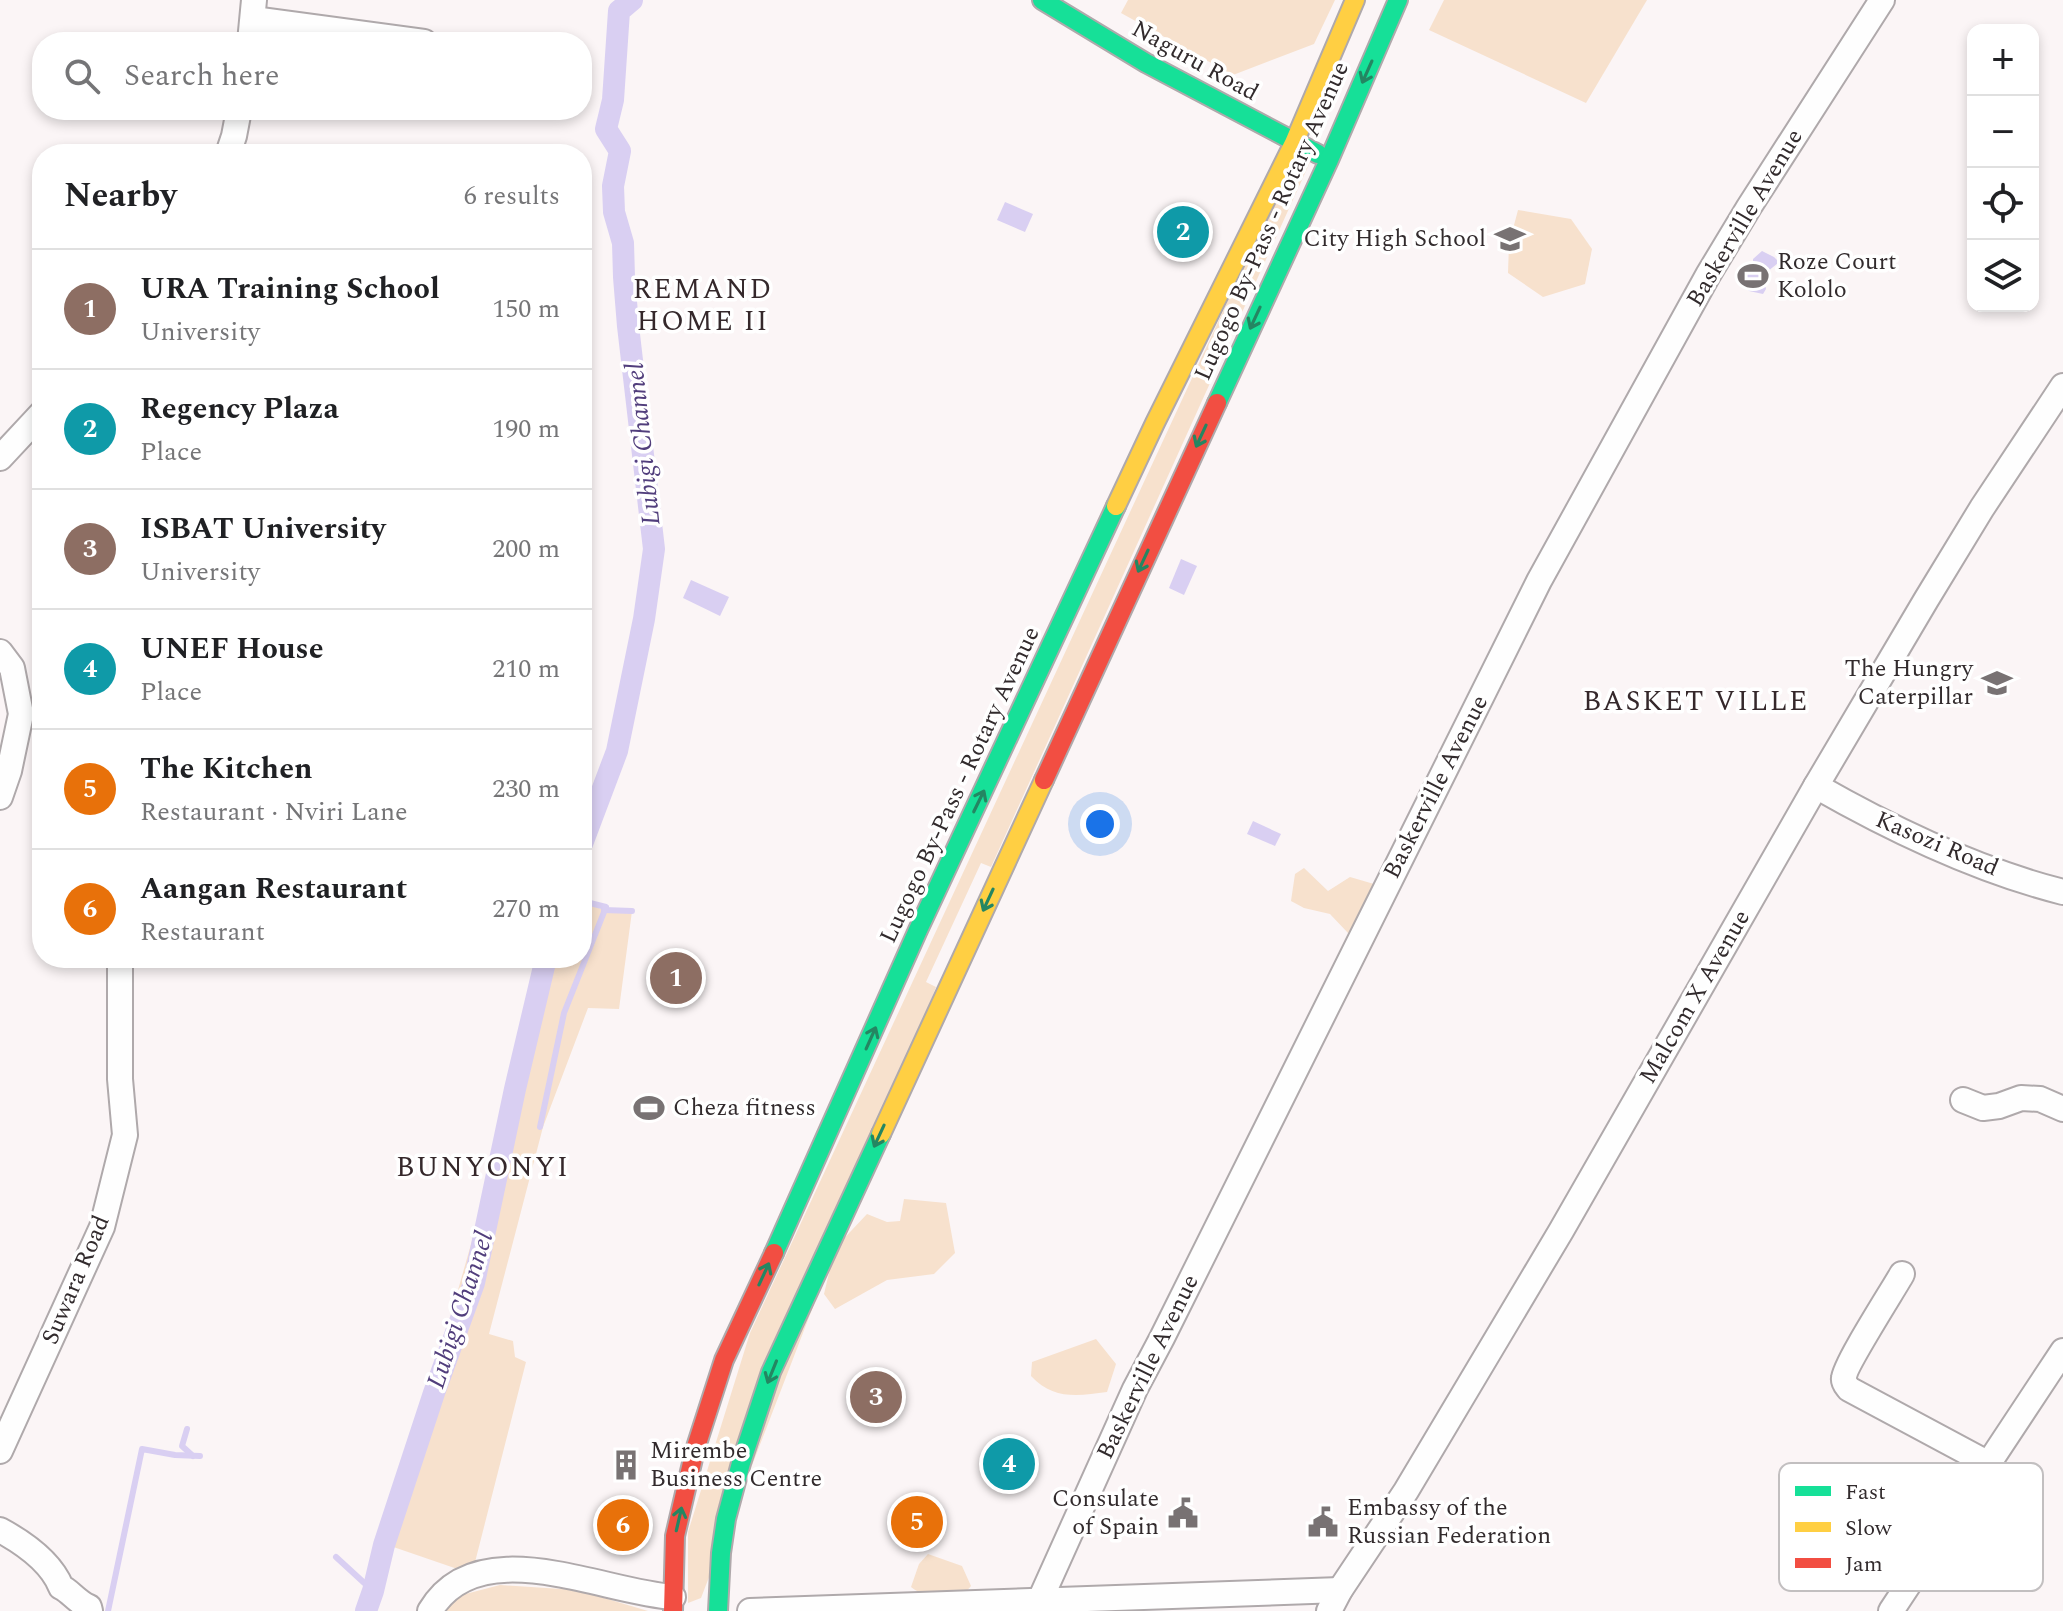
<!DOCTYPE html>
<meta charset="utf-8">
<style>
body{margin:0;font-family:Spectral,serif;background:#f6f6f6;color:#202124}
.controls{position:absolute;right:24px;top:24px;display:grid;overflow:hidden;border-radius:16px;box-shadow:0 4px 12px #0003}
.controls button{width:72px;height:72px;display:grid;place-items:center;padding:0;border:0;border-bottom:2px solid #e0e0e0;background:#fff;color:#202124;font:40px sans-serif}
.you{position:absolute;left:1100px;top:824px;width:28px;height:28px;margin:-20px;border:6px solid #fff;border-radius:50%;background:#1a73e8;box-shadow:0 0 0 12px #1a73e833}
.badge{display:grid;place-items:center;width:52px;height:52px;border-radius:50%;background:#0b8043;color:#fff;font-size:26px;font-weight:700}
.pin{position:absolute;translate:-50% -50%;border:4px solid #fff;box-shadow:0 2px 8px #0006}
.list{margin:0;padding:0;list-style:none}
h2{display:flex;justify-content:space-between;align-items:center;height:104px;margin:0;padding:0 32px;font-size:34px}
h2 small{font-size:26px;font-weight:400;color:#757577}
.list li{display:grid;grid-template-columns:52px 1fr auto;gap:24px;align-items:center;box-sizing:border-box;height:120px;padding:0 32px;border-top:2px solid #e0e0e0}
.list b{display:block;font-size:30px;white-space:nowrap}
.list p{margin:0;font-size:26px;white-space:nowrap;color:#757577}
.list em{font-size:26px;font-style:normal;color:#757577}
.icon{flex:none;width:44px;height:44px;fill:none;stroke:currentColor;stroke-width:2;stroke-linecap:round;stroke-linejoin:round}
.map{position:relative;flex:none;width:2063px;height:1611px;overflow:hidden}
.search{position:absolute;background:#fff;box-shadow:0 4px 12px #0003;left:32px;top:32px;width:560px;height:88px;display:flex;align-items:center;gap:20px;box-sizing:border-box;padding:0 28px;border-radius:32px;color:#757577;font-size:30px}
.panel{position:absolute;background:#fff;box-shadow:0 4px 12px #0003;left:32px;top:144px;width:560px;height:824px;border-radius:32px}
.map>svg:first-child{display:block}
.green{fill:#f7e1cd}
.water{fill:#d9cff2}
.lines{fill:none;stroke-linecap:round;stroke-linejoin:round}
.stream{stroke:#d9cff2;stroke-width:6}
.canal{stroke:#d9cff2;stroke-width:22}
.street-casing{stroke:#afa9ab;stroke-width:28}
.fast-casing{stroke:#afa9ab;stroke-width:22}
.slow-casing{stroke:#afa9ab;stroke-width:22}
.jam-casing{stroke:#afa9ab;stroke-width:22}
.street{stroke:#fefefe;stroke-width:24}
.fast{stroke:#16e098;stroke-width:18}
.slow{stroke:#ffcf43;stroke-width:18}
.jam{stroke:#f24e42;stroke-width:18}
.oneway{stroke:#248662}
.labels{text-anchor:middle;dominant-baseline:central;stroke-width:7;stroke-linejoin:round;paint-order:stroke}
.street-label{font-size:24px;fill:#322b2d;stroke:#fff}
.poi-label{font-size:24px;fill:#322b2d;stroke:#fff;text-anchor:start}
.water-label{font-size:26px;font-style:italic;fill:#513e7c;stroke:#fff}
.quarter-label{font-size:28px;letter-spacing:2px;fill:#35282b;stroke:#fff}
.key{fill:#fff;stroke:#c2bfc0;stroke-width:2}
.key-label{font-size:22px;fill:#322b2d}
</style>
<div class="map">
<svg width="2063" height="1611" viewBox="0 0 2063 1611">
<rect width="100%" height="100%" fill="#fbf5f6"/>
<!-- green -->
<g class="green">
<path d="M1128,0H1335L1314,44L1233,75L1121,13Z"/>
<path d="M1444,0H1647L1586,103L1429,30Z"/>
<path d="M1293,160H1311L991,867L981,863L926,982L936,987L701,1598L688,1603V1532L750,1333Z"/>
<path d="M1518,210L1571,219L1592,249L1585,284L1543,297L1508,273L1509,244Z"/>
<path d="M1304,868L1328,891L1350,877L1374,884L1361,927L1348,933L1330,914L1304,908L1291,901L1295,874Z"/>
<path d="M582,901L604,910L632,911L619,1009L588,1008L543,1127L489,1334L513,1341L515,1357L526,1362L472,1574L376,1541L405,1452L429,1392L487,1188L547,958H582Z"/>
<path d="M904,1199L946,1203L955,1253L934,1274L887,1280L835,1309L824,1294L835,1248L867,1214L887,1222L900,1221Z"/>
<path d="M1096,1339L1116,1364L1107,1392C1078,1396 1053,1400 1031,1376L1032,1362Z"/>
<path d="M928,1554L962,1566L971,1586L963,1595C944,1595 926,1599 911,1587L919,1564Z"/>
<path d="M500,1585L577,1590L648,1611H443L454,1597Z"/>
</g>
<!-- water -->
<g class="water">
<path d="M1005,202L1033,214L1025,232L997,220Z"/>
<path d="M1762,251L1774,257L1779,262C1768,273 1761,270 1766,289L1763,294L1749,291L1741,279L1743,272L1753,264V259Z"/>
<path d="M1181,559L1197,566L1184,595L1169,588Z"/>
<path d="M691,580L729,597L720,616L683,598Z"/>
<path d="M1253,821L1281,834L1275,846L1247,834Z"/>
</g>
<g class="lines">
<!-- stream -->
<g class="stream">
<path d="M604,910L632,911"/>
<path d="M540,1127L564,1013L606,907L582,901"/>
<path d="M187,1429L182,1446L193,1456"/>
<path d="M336,1557L373,1591"/>
<path d="M108,1611L142,1449L175,1455L200,1456"/>
</g>
<!-- canal -->
<g class="canal">
<path d="M582,844L617,751L644,619L654,549L628,326L624,277L623,243L614,212L613,186L620,151L606,129L613,100L619,11L632,0"/>
<path d="M366,1611L373,1591L384,1545L434,1393L474,1283L515,1089L546,958"/>
</g>
<!-- street casing -->
<g class="street-casing">
<g id="street">
<path d="M253,19L424,42"/>
<path d="M250,42L254,0"/>
<path d="M228,154L234,136L239,110"/>
<path d="M0,458L42,413"/>
<path d="M0,652L12,668L21,714L9,771L0,797"/>
<path d="M1816,786C1893,830 1976,870 2063,892"/>
<path d="M1963,1100L1983,1108L1999,1106L2021,1098L2040,1099L2063,1109"/>
<path d="M1902,1274C1893,1290 1844,1366 1844,1378C1843,1383 1847,1386 1849,1389L1989,1464"/>
<path d="M0,1451L102,1227L125,1135L120,1079V958"/>
<path d="M0,1530C22,1542 51,1562 61,1587C70,1591 77,1602 89,1607L90,1611"/>
<path d="M1040,1600L1135,1389L1162,1338L1539,581L1708,275L1749,207L1882,0"/>
<path d="M430,1611C478,1530 601,1592 673,1597"/>
<path d="M750,1611L1340,1590"/>
<path d="M1329,1611L1340,1590L1406,1491L1561,1231L1816,786L1926,600L1982,508L2063,386"/>
<path d="M1891,1611L2063,1351"/>
</g>
</g>
<!-- fast casing -->
<g class="fast-casing">
<g id="fast">
<path d="M1042,0L1146,63L1318,154"/>
<path d="M1217,403L1329,160L1398,0"/>
<path d="M774,1253L918,930L1116,506"/>
<path d="M718,1611L721,1553L726,1519L741,1463L771,1372L881,1134"/>
</g>
</g>
<!-- slow casing -->
<g class="slow-casing">
<g id="slow">
<path d="M1116,506L1155,423L1294,143L1355,0"/>
<path d="M881,1134L1044,780"/>
</g>
</g>
<!-- jam casing -->
<g class="jam-casing">
<g id="jam">
<path d="M1044,780L1217,403"/>
<path d="M673,1611L675,1536L695,1450L724,1360L774,1253"/>
</g>
</g>
<!-- street -->
<use href="#street" class="street"/>
<!-- fast -->
<use href="#fast" class="fast"/>
<!-- slow -->
<use href="#slow" class="slow"/>
<!-- jam -->
<use href="#jam" class="jam"/>
</g>
<!-- one-way arrows -->
<defs><path id="oneway-shaft" d="M-6 0H5M1.5-3L5.5 0L1.5 3" fill="none" stroke-width="1.6" stroke-linecap="round" stroke-linejoin="round" transform="scale(2)"/></defs>
<g class="oneway">
<use href="#oneway-shaft" transform="translate(1367 72) rotate(114)"/>
<use href="#oneway-shaft" transform="translate(1255 318) rotate(115)"/>
<use href="#oneway-shaft" transform="translate(1201 436) rotate(115)"/>
<use href="#oneway-shaft" transform="translate(1143 561) rotate(115)"/>
<use href="#oneway-shaft" transform="translate(979 801) rotate(-64)"/>
<use href="#oneway-shaft" transform="translate(988 900) rotate(115)"/>
<use href="#oneway-shaft" transform="translate(871 1038) rotate(-66)"/>
<use href="#oneway-shaft" transform="translate(879 1136) rotate(115)"/>
<use href="#oneway-shaft" transform="translate(764 1274) rotate(-65)"/>
<use href="#oneway-shaft" transform="translate(772 1372) rotate(112)"/>
<use href="#oneway-shaft" transform="translate(679 1519) rotate(-77)"/>
</g>
<!-- icons -->
<defs>
<g id="school-bare" transform="scale(2.4)"><path d="M0-5L7-2L0 1L-7-2ZM-4 1L0 2.5L4 1V4Q0 6-4 4Z" fill="#787273" stroke="#fff" stroke-width="2.5" paint-order="stroke"/></g>
<g id="stadium-bare" transform="scale(2.4)"><path d="M0-5a6.5 5 0 1 0 0 10a6.5 5 0 1 0 0-10ZM-3.5-1.8h7v3.6h-7Z" fill="#787273" stroke="#fff" stroke-width="2.5" paint-order="stroke"/></g>
<g id="building-bare" transform="scale(2.4)"><path d="M-4-6H4V6H1V3H-1V6H-4ZM-2.5-4.3h1.7v1.8h-1.7ZM.8-4.3h1.7v1.8H.8ZM-2.5-1h1.7V.8h-1.7ZM.8-1h1.7V.8H.8Z" fill="#787273" stroke="#fff" stroke-width="2.5" paint-order="stroke"/></g>
<g id="civic-bare" transform="scale(2.4)"><path d="M-.6-6.5H3V-4.5H.6V-3L4-1V1h2V6H-6V1h2V-1L-.6-3ZM-1.2 2.5V6h2.4V2.5Z" fill="#787273" stroke="#fff" stroke-width="2.5" paint-order="stroke"/></g>
</defs>
<g fill-rule="evenodd">
<use href="#school-bare" x="1510" y="239"/>
<use href="#stadium-bare" x="1753" y="276"/>
<use href="#school-bare" x="1997" y="683"/>
<use href="#stadium-bare" x="649" y="1108"/>
<use href="#building-bare" x="626" y="1465"/>
<use href="#civic-bare" x="1183" y="1513"/>
<use href="#civic-bare" x="1323" y="1522"/>
</g>
<g class="labels">
<!-- street labels -->
<g class="street-label">
<text transform="translate(1195 61) rotate(29)">Naguru Road</text>
<text transform="translate(1745 218) rotate(-59)">Baskerville Avenue</text>
<text transform="translate(1272 221) rotate(-66)">Lugogo By-Pass - Rotary Avenue</text>
<text transform="translate(960 785) rotate(-65)">Lugogo By-Pass - Rotary Avenue</text>
<text transform="translate(1436 787) rotate(-63)">Baskerville Avenue</text>
<text transform="translate(1937 844) rotate(23)">Kasozi Road</text>
<text transform="translate(1695 997) rotate(-60)">Malcom X Avenue</text>
<text transform="translate(76 1280) rotate(-67)">Suwara Road</text>
<text transform="translate(1148 1367) rotate(-64)">Baskerville Avenue</text>
</g>
<!-- poi labels -->
<g class="poi-label">
<text x="1486" y="239" text-anchor="end">City High School</text>
<text x="1777" y="262">Roze Court<tspan x="1777" dy="28">Kololo</tspan></text>
<text x="1973" y="669" text-anchor="end">The Hungry<tspan x="1973" dy="28">Caterpillar</tspan></text>
<text x="673" y="1108">Cheza fitness</text>
<text x="650" y="1451">Mirembe<tspan x="650" dy="28">Business Centre</tspan></text>
<text x="1159" y="1499" text-anchor="end">Consulate<tspan x="1159" dy="28">of Spain</tspan></text>
<text x="1347" y="1508">Embassy of the<tspan x="1347" dy="28">Russian Federation</tspan></text>
</g>
<!-- water labels -->
<g class="water-label">
<text transform="translate(643 444) rotate(-96)">Lubigi Channel</text>
<text transform="translate(460 1310) rotate(-72)">Lubigi Channel</text>
</g>
<!-- quarter labels -->
<g class="quarter-label">
<text x="703" y="289">REMAND<tspan x="703" dy="32">HOME II</tspan></text>
<text x="1696" y="701">BASKET VILLE</text>
<text x="483" y="1167">BUNYONYI</text>
</g>
</g>
<!-- legend -->
<rect x="1779" y="1463" width="264" height="128" rx="12" class="key"/>
<rect x="1795" y="1486" width="36" height="10" fill="#16e098"/>
<rect x="1795" y="1522" width="36" height="10" fill="#ffcf43"/>
<rect x="1795" y="1558" width="36" height="10" fill="#f24e42"/>
<g class="key-label">
<text x="1845" y="1499">Fast</text>
<text x="1845" y="1535">Slow</text>
<text x="1845" y="1571">Jam</text>
</g>
</svg>
<div class="controls">
<button>+</button>
<button>−</button>
<button><svg class="icon" aria-label="locate" viewBox="0 0 24 24"><circle cx="12" cy="12" r="6"/><path d="M12 2v4M12 18v4M2 12h4M18 12h4"/></svg></button>
<button><svg class="icon" aria-label="layers" viewBox="0 0 24 24"><path d="M12 4l9 5-9 5-9-5zM3 14l9 5 9-5"/></svg></button>
</div>
<div class="you"></div>
<div class="pin badge" style="left:676px;top:978px;background:#8d6e63">1</div>
<div class="pin badge" style="left:1183px;top:232px;background:#0f9aa8">2</div>
<div class="pin badge" style="left:876px;top:1397px;background:#8d6e63">3</div>
<div class="pin badge" style="left:1009px;top:1464px;background:#0f9aa8">4</div>
<div class="pin badge" style="left:917px;top:1522px;background:#e8710a">5</div>
<div class="pin badge" style="left:623px;top:1525px;background:#e8710a">6</div>
<div class="search"><svg class="icon" aria-label="search" viewBox="0 0 24 24"><circle cx="10" cy="10" r="6"/><path d="M15 15l6 6"/></svg>Search here</div>
<section class="panel">
<h2>Nearby<small>6 results</small></h2>
<ul class="list">
<li><span class="badge" style="background:#8d6e63">1</span><div><b>URA Training School</b><p>University</p></div><em>150 m</em></li>
<li><span class="badge" style="background:#0f9aa8">2</span><div><b>Regency Plaza</b><p>Place</p></div><em>190 m</em></li>
<li><span class="badge" style="background:#8d6e63">3</span><div><b>ISBAT University</b><p>University</p></div><em>200 m</em></li>
<li><span class="badge" style="background:#0f9aa8">4</span><div><b>UNEF House</b><p>Place</p></div><em>210 m</em></li>
<li><span class="badge" style="background:#e8710a">5</span><div><b>The Kitchen</b><p>Restaurant · Nviri Lane</p></div><em>230 m</em></li>
<li><span class="badge" style="background:#e8710a">6</span><div><b>Aangan Restaurant</b><p>Restaurant</p></div><em>270 m</em></li>
</ul>
</section>
</div>
